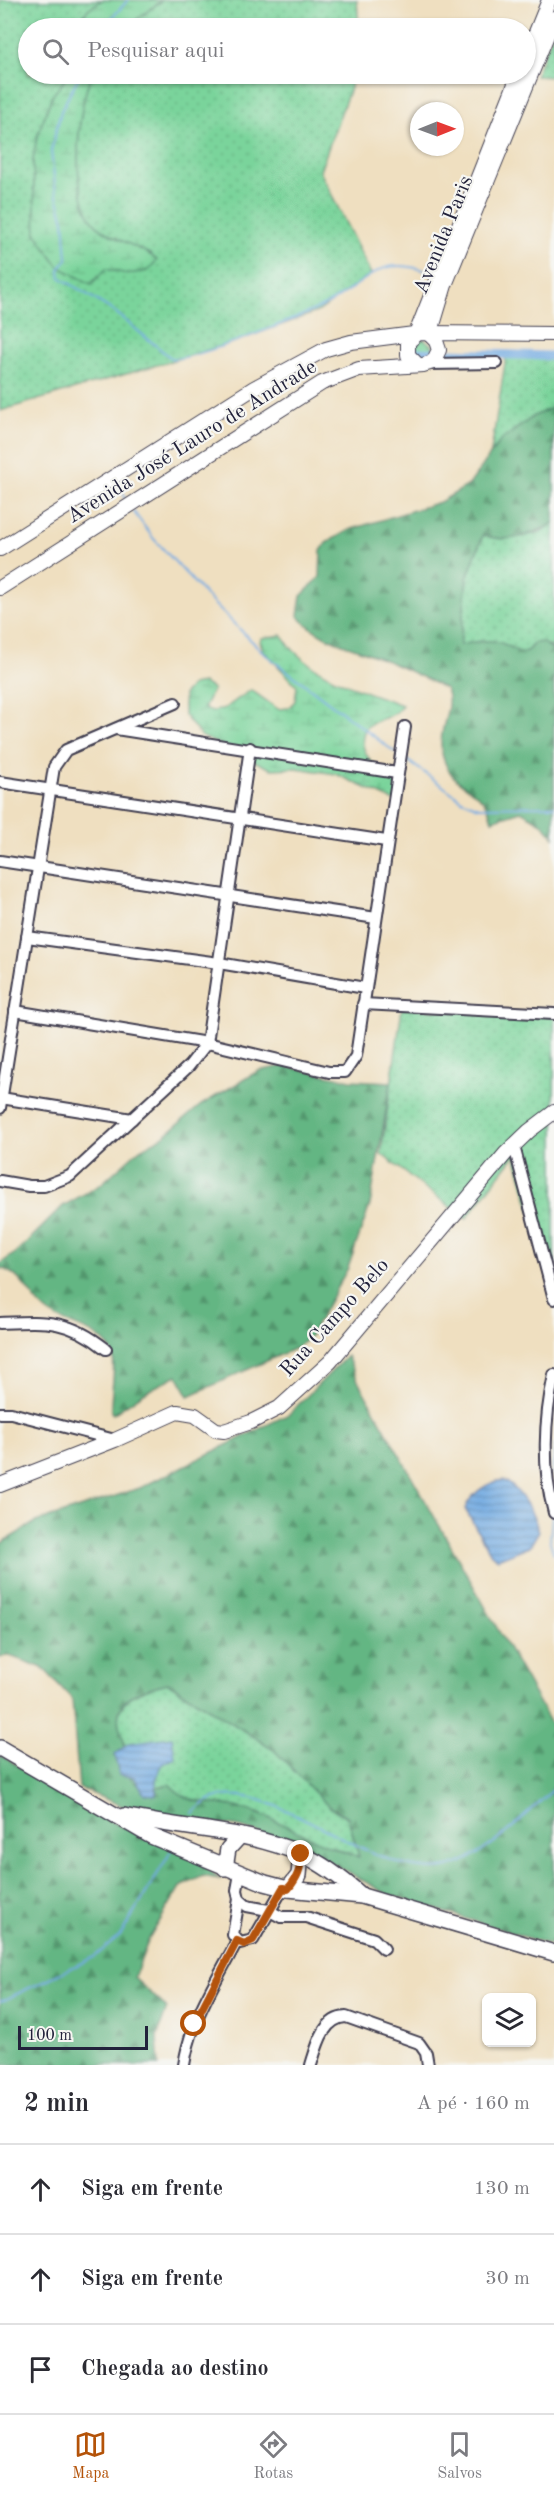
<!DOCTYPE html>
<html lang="pt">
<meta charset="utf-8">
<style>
body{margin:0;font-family:"Old Standard TT",serif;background:#f2f2f3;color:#2b2b33}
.controls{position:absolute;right:18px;bottom:18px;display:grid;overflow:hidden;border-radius:9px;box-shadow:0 2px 4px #0004}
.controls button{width:54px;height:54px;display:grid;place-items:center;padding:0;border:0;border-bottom:2px solid #e1e1e2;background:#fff;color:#2b2b33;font:30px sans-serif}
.compass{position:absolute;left:410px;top:102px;width:54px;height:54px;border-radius:50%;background:#fff;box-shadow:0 2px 4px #0004;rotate:89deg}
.scale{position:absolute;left:18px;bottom:15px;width:130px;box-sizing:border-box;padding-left:6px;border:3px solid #22223b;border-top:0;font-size:16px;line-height:21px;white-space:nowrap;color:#22223b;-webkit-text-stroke:4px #f6f6f2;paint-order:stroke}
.stop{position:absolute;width:18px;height:18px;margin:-14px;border:4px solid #b45309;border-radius:50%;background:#fff}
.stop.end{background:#b45309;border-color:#fff;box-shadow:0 2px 6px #0008}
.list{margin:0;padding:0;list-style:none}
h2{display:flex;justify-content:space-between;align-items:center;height:78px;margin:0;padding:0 24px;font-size:26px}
h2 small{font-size:20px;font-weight:400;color:#7c7c81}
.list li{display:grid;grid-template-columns:39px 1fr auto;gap:18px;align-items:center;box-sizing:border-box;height:90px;padding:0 24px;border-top:2px solid #e1e1e2}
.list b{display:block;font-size:22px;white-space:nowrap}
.list em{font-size:20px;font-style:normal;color:#7c7c81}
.icon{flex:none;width:33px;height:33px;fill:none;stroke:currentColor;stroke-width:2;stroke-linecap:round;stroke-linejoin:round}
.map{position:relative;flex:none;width:554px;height:2065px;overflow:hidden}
.search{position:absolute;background:#fff;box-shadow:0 2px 4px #0004;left:18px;right:18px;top:18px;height:66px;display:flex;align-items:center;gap:15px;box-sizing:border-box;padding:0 21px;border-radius:33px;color:#7c7c81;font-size:22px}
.sheet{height:348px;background:#fff}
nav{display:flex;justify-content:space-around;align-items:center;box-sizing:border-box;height:84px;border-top:2px solid #e1e1e2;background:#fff;font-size:16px;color:#7c7c81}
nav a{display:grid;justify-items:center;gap:3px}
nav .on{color:#b45309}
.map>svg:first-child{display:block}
.grass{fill:url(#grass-dots);stroke:#4e7b6b;stroke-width:1.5}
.forest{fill:url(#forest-firs);stroke:#426c5f;stroke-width:1.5;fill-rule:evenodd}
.wetland{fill:url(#wetland-marsh);stroke:#4e7b6b;stroke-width:1.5}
.water{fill:url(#water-rules);stroke:#4a668e;stroke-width:1.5}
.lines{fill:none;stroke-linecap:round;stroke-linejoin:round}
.stream{stroke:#73abe2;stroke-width:2}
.canal{stroke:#73abe2;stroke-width:9}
.minor-casing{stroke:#413e4f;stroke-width:14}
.tertiary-casing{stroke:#413e4f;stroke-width:16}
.secondary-casing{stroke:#413e4f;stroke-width:18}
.minor{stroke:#fff;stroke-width:10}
.tertiary{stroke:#fff;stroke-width:14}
.secondary{stroke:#fff;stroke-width:15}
.route{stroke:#b45309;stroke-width:8}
.labels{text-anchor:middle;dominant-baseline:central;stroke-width:4.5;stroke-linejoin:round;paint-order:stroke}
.street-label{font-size:21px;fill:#22223b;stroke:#f6f6f2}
</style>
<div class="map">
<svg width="554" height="2065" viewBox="0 0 554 2065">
<defs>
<pattern id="grass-dots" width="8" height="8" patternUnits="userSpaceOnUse" patternTransform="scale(1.5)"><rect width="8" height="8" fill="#7ad49b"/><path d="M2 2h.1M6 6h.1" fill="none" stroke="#69b686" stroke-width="1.8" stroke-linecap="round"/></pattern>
<pattern id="forest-firs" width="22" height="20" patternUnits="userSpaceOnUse" patternTransform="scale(1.5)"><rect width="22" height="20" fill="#63b683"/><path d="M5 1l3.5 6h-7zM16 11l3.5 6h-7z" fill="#51946c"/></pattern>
<pattern id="wetland-marsh" width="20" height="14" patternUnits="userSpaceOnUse" patternTransform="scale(1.5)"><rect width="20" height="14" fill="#7ad49b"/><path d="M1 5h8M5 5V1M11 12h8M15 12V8" fill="none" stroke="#69b686"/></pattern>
<pattern id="water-rules" width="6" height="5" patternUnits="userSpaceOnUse" patternTransform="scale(1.5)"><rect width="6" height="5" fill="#73abe2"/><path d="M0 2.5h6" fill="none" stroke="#5e8bb8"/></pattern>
</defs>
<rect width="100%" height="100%" fill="#f6f6f2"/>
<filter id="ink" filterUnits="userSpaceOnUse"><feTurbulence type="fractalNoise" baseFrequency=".0167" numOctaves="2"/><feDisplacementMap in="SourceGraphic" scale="12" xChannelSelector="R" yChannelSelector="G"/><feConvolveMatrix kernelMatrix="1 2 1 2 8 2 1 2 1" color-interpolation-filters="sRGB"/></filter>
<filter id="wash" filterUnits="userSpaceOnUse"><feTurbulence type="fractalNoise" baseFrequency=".008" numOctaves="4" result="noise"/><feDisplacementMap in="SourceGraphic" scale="24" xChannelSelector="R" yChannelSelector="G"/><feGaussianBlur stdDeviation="1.35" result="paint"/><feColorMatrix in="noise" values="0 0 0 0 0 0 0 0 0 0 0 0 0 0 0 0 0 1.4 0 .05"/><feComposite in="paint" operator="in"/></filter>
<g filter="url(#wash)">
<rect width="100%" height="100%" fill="#efdfc0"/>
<!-- grass -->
<g class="grass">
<path d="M0,0H102L88,9L76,28H28V74H66L64,81L52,96L37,137L33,160L36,234L113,271L151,254C132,248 107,237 94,222C69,194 77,106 92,74H355L320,171L371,274L319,311L232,343L0,411Z"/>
<path d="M162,0H357L359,28H126Z"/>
<path d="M554,30V77L535,76Z"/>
<path d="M424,339L433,346L431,357L417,360L412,346L417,340Z"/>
<path d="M506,357L554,360V407C528,419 505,433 490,458Z"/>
<path d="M554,521V651L552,647L534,643L527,651L520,653C499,639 484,638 460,646L467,578L483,535C505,535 540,542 554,521Z"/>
<path d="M402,1008L554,1016V1293L515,1155L466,1219L381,1154Z"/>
<path d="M168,1683L272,1748L328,1806L348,1818L359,1857L318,1842L258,1813L182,1797L169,1784C132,1796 125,1777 124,1744C124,1738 120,1732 119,1726C113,1697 146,1688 168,1683Z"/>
</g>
<!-- forest -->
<g class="forest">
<path d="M554,407V521L551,525C527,536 509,544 483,535L467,578L460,645C487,640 495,636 520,653L527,651L534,643L542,642L554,651V837L542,823L521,811L492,820C484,787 460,791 448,769C429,735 456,714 446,689C421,676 396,664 370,654C342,643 319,639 298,616L301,596L320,577L321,551L326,543L349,530L440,502L469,485L500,441L534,416Z"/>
<path d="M283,1066L351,1080L391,1082L370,1205L348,1268L310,1336L298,1347L189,1396L177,1375L144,1393L113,1414L111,1412C110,1397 117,1362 112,1352C100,1328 65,1327 46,1311C29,1297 23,1274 0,1268V1264L18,1251L63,1206L100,1185L140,1149L164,1136L201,1105L258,1071Z"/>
<path d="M347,1356L359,1383L554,1729V1946L387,1894L305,1848L240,1827L134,1811L79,1788L72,1699L43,1668L7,1655L0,1658V1544L36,1522L140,1488L289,1414ZM168,1683L272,1748L328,1806L348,1817L359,1857C316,1845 279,1817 236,1807C206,1800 193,1808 169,1784C132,1796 125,1777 124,1744C124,1738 120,1732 119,1726C113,1696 146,1688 168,1683Z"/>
<path d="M0,1755L108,1820L200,1861L219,1879L203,1876L180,1887L149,1939L134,1978L167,2008L157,2037L159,2065H0Z"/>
</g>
<!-- wetland -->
<g class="wetland">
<path d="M102,0H162L126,28H76L88,9Z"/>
<path d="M66,74H92C77,106 69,194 94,222C111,241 139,244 157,260L148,271L127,274L106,269L91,284L59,267L36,234L33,160L37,137L52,96L64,81Z"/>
<path d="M282,635C304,674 363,690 402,705C392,725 359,714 363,744C365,765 392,774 401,791L399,798L394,801L336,774L296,768L271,769L201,736L184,715V694L192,685L203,683L213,689L204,708L212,712L225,708L251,690L278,709L288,708L295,701L297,686L263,650L260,641L262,638Z"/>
</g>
<!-- water -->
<g class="water">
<path d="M503,1480C520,1487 533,1514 539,1531L530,1546L498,1559L491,1554L465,1509C470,1494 487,1482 503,1480Z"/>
<path d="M172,1737L175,1758L162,1764L156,1781V1795L144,1794L134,1777L119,1775L115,1755L129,1743Z"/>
</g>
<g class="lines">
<!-- stream -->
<g class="stream">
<path d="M103,28L128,0"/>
<path d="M80,74L61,111L51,151L56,193L64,221L67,259L59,269L61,278L115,312L171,358C186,364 311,313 331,302C346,294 372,271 385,268C401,263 421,269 435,273"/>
<path d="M122,490L126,501"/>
<path d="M133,511L153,538L213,603L266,655L396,753"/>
<path d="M404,758L462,800L479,807L554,806"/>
<path d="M552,1475L554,1445"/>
<path d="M552,1516L550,1542L554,1554"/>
<path d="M193,1813C197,1810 202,1804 207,1801C269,1769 377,1885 448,1867C489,1856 523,1816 554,1789"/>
<path d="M0,2002L94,1957L120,1936L172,1850"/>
</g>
<!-- canal -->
<path class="canal" d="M413,352L554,356"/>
</g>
</g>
<g filter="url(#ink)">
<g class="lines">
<!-- minor casing -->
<g class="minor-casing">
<g id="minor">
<path d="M429,364L497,363"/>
<path d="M116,729L397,773"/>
<path d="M0,782L386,841"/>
<path d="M0,861L376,918"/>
<path d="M27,937L219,963L365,988"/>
<path d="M363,1004L554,1014"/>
<path d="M15,1011L207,1043L329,1072H345L356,1056L405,727"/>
<path d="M1,1098L132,1119"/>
<path d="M0,1108L54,767L66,750L175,703"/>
<path d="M514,1146L554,1299"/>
<path d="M0,1181L29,1186H44L70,1176L189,1066L207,1043L250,748"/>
<path d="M0,1323C46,1321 69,1319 106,1349"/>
<path d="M554,1375C544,1419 542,1470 554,1513"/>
<path d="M0,1413H11L115,1440"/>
<path d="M240,1874L237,1890L239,1899L233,1935L240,1943L253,1940L283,1888"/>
<path d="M239,1899L247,1906L268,1910L281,1917H306L374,1939L384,1949"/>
<path d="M184,2065C191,2018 216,1982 237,1941"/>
<path d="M311,2065C317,2046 323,2018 346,2017L419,2043L426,2053L428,2065"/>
</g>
</g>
<!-- tertiary casing -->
<g class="tertiary-casing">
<g id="tertiary">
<path d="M526,57L549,0"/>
<path d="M430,335L445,285L554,18"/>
<path d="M417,364L408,355V342L415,336L519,74"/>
<path d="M0,549L254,388L326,349L351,342L422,333L554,334"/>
<path d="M0,588L322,383L359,369L423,365L433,362L439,350L436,341L430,335"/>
<path d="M0,1485L115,1440L177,1412L195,1415L216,1430L224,1431L251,1422L279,1408L330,1362L506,1153L529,1131L554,1112"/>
</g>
</g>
<!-- secondary casing -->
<g class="secondary-casing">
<g id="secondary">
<path d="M0,1748L151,1836L265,1883L288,1889L362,1896L554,1953"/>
<path d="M124,1816C182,1829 247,1830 301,1854C324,1864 344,1880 362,1896"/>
<path d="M225,1868L228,1849L240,1836"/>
<path d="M288,1889L299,1875L301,1854"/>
</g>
</g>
<!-- minor -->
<use href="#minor" class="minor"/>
<!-- tertiary -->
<use href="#tertiary" class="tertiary"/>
<!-- secondary -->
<use href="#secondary" class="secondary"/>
</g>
</g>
<g class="lines" filter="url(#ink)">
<!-- route -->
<path class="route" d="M194,2024L237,1941L244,1944L253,1940L283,1888L288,1889C298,1877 301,1869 301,1854"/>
</g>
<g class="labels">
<!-- street labels -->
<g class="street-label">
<text transform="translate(444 235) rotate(-68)">Avenida Paris</text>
<text transform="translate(192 442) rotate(-32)">Avenida José Lauro de Andrade</text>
<text transform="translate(335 1318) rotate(-48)">Rua Campo Belo</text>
</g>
</g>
</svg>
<div class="controls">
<button><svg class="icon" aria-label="layers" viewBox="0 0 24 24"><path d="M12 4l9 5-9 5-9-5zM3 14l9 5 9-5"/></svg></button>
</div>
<svg class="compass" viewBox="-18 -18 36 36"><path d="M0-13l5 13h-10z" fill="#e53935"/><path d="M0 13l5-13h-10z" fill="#7c7c81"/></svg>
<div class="scale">100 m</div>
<div class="stop" style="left:194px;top:2024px"></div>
<div class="stop end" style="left:301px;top:1854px"></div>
<div class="search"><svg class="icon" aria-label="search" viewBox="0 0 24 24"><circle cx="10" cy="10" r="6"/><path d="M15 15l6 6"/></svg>Pesquisar aqui</div>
</div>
<section class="sheet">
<h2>2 min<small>A pé · 160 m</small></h2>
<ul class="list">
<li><svg class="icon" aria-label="ahead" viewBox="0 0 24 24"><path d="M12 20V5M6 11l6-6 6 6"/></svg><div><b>Siga em frente</b></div><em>130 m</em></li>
<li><svg class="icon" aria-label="ahead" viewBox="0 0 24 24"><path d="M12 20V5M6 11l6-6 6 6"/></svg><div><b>Siga em frente</b></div><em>30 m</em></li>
<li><svg class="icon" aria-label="arrive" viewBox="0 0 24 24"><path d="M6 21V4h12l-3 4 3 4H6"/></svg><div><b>Chegada ao destino</b></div></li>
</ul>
</section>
<nav>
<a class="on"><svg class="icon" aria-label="map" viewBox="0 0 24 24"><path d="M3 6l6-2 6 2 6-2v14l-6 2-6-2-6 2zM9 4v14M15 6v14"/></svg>Mapa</a>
<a><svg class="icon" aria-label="directions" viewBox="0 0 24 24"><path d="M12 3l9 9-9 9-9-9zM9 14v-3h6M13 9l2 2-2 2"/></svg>Rotas</a>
<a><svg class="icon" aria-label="saved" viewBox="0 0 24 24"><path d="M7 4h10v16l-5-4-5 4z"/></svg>Salvos</a>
</nav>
